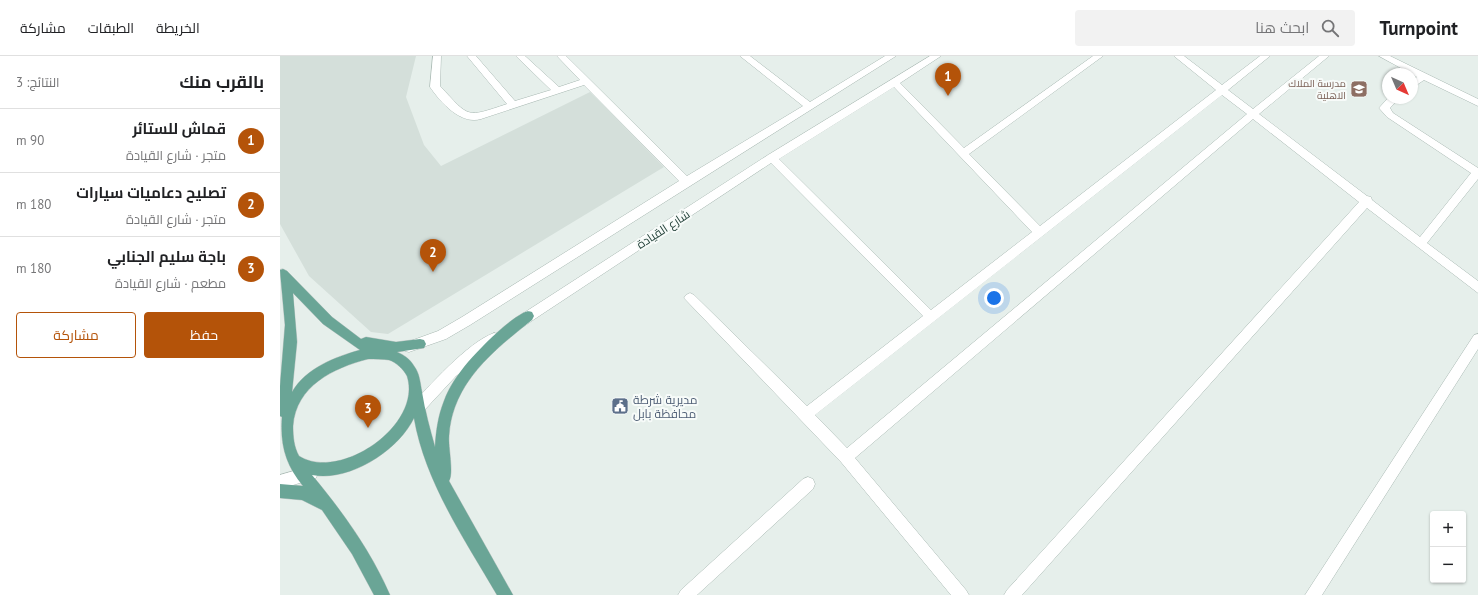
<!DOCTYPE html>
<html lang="ar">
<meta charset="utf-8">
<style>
body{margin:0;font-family:"PT Sans",Cairo,sans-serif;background:#f2f2f2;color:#202124;direction:rtl}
.controls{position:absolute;right:12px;bottom:12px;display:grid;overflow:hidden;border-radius:4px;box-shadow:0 1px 3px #0004}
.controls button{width:36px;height:36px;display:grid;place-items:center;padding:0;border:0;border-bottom:1px solid #e0e0e0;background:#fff;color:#202124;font:20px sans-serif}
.compass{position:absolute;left:1102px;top:12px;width:36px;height:36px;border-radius:50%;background:#fff;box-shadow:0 1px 3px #0004;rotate:136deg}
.you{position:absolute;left:714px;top:242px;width:14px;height:14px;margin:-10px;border:3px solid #fff;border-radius:50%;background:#1a73e8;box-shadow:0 0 0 6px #1a73e833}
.badge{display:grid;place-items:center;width:26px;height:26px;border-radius:50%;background:#b45309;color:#fff;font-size:13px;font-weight:700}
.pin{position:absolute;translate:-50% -33px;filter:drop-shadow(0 1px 2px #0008)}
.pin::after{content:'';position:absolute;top:21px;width:14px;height:12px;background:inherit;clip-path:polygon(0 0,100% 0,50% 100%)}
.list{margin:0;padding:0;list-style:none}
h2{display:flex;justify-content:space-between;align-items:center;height:52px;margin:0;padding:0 16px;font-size:17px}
h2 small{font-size:13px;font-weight:400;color:#757577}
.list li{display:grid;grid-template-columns:26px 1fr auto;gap:12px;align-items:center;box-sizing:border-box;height:64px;padding:0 16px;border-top:1px solid #e0e0e0}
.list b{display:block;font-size:15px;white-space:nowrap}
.list p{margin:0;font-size:13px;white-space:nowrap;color:#757577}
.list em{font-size:13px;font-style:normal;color:#757577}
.actions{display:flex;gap:8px;padding:12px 16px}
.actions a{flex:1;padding:9px 0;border:1px solid #b45309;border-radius:4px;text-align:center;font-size:14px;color:#b45309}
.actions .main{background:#b45309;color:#fff}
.icon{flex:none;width:22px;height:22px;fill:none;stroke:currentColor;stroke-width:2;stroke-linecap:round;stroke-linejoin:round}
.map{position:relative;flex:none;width:1198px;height:539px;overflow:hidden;direction:ltr}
header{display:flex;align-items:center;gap:24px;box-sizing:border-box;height:56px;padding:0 20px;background:#fff;border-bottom:1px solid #e0e0e0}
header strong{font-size:19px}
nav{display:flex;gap:22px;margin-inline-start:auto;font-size:14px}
.search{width:280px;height:36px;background:#f2f2f2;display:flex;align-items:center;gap:10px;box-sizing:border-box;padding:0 14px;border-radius:4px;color:#757577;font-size:15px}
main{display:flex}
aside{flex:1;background:#fff}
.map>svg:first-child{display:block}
.built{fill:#d4dfda}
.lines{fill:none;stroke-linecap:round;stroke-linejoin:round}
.minor-casing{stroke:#a8b8b2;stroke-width:1}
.major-casing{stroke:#c2cac8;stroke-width:1}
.minor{fill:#fff;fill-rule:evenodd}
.major{fill:#6aa596;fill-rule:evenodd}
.labels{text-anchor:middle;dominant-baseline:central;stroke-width:4;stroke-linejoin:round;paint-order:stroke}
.far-education-label{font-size:10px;fill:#785e54;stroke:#f7fbf9;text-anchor:end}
.street-label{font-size:12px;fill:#24423a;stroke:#f7fbf9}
.service-label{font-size:12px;fill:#4e5e75;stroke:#f7fbf9;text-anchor:start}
</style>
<header>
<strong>Turnpoint</strong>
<div class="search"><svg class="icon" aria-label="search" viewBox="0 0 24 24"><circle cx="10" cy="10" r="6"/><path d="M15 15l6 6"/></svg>ابحث هنا</div>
<nav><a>الخريطة</a><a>الطبقات</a><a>مشاركة</a></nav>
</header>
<main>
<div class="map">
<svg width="1198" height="539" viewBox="0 0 1198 539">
<rect width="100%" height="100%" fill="#e6efeb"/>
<!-- built -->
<path class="built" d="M0,0H136L126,41L144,89L161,110L310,36L384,111L108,278L91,276L29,220L0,168Z"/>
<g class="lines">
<!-- minor casing -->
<g class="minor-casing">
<g id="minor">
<path d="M153,0H161L160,30C190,62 185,62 227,48L187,0H196L235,45L271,34L236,0H245L279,31L300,24L277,0H286L407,120L523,50L460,0H470L530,46L605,0H616L190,269L166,283L129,296L125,295L123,291L125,287L158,275L182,261L399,125L304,29L201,63C181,69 161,47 150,31Z"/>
<path d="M650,0H661L620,27L684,92L813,0H823L689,98L760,170L936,34L894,0H904L942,29L980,0H990L948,34L973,53L1039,0H1049L979,58L1087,140L1091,141L1092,144L1140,181L1191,117L1107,61L1099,52L1108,42H1119L1110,52L1113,57L1198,112V123L1147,187L1198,225V237L1087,152L742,539H724L727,534L1079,146L973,63L575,402L686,534L689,539H671L561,406L404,242L406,239L410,237L414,239L527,350L643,260L491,107L244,270L240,271L236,270L234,266L236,262L488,99ZM614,31L752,176L651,254L499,103ZM942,39L967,58L567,392L535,359Z"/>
<path d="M1099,0H1110L1198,43V50L1144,24L1132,32V24L1137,21Z"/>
<path d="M214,277L218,278L220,282L218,286L176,320L139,360L134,362L129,360L128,356L129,352C148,331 188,286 214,277Z"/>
<path d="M1198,278V293L1042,539H1025L1194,279Z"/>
<path d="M31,410L36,412L38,417L36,422L0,433V419Z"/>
<path d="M528,421L533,423L535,428L533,433L417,539H398L401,534L523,423Z"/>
</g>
</g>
<!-- major casing -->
<g class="major-casing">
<path id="major" d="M3,213L7,215L52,261L81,283L86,281L116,286L140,283L144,284L146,288L144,292L117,296C124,299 130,303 134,310C140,318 140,327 142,336C145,355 150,373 155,391C156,375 158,360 164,345C169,331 178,318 188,306C202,290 225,267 243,257C247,255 249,255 252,256L254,260L252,264C214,294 172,327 169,380C168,391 174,417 169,425L233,539H217C185,484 145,426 134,362C118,395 69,426 32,419C62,455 91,495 110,539H94L72,498L42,454L22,444L0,442V428L23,430C6,409 0,390 2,361L0,360V330L5,269L0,214ZM13,237L43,268L80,294C55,301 26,312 12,336L17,286ZM88,303C95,303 103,303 109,304C116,306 124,314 127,320C143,369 60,426 19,400C14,391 13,381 13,370C16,330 53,312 88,303Z"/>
</g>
<!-- minor -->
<use href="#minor" class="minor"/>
<!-- major -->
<use href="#major" class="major"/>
</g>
<!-- icons -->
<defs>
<g id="school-square" transform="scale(0.9)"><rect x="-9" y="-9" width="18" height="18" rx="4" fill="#8d6e63" stroke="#f7fbf9"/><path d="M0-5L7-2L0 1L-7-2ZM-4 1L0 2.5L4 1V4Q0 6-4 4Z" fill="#fff"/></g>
<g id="civic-square" transform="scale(0.9)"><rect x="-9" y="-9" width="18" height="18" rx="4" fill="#5c6f8a" stroke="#f7fbf9"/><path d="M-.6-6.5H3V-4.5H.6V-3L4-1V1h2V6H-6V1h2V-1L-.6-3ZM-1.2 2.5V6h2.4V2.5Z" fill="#fff"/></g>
</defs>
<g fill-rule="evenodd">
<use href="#school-square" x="1079" y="33"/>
<use href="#civic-square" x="340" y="350"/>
</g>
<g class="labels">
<!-- far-education labels -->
<g class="far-education-label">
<text x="1066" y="27">مدرسة الملاك<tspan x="1066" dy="12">الاهلية</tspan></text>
</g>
<!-- street labels -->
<g class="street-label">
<text transform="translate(383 173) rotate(-33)">شارع القيادة</text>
</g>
<!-- service labels -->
<g class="service-label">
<text x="353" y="343">مديرية شرطة<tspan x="353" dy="14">محافظة بابل</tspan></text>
</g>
</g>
</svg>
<div class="controls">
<button>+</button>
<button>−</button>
</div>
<svg class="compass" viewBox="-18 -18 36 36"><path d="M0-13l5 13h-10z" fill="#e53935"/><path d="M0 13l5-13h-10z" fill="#757577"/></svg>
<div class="you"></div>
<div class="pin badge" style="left:668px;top:40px">1</div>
<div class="pin badge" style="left:153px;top:216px">2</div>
<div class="pin badge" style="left:88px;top:372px">3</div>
</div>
<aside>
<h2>بالقرب منك<small>النتائج: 3</small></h2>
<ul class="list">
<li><span class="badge">1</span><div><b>قماش للستائر</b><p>متجر · شارع القيادة</p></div><em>90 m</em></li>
<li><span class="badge">2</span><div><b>تصليح دعاميات سيارات</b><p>متجر · شارع القيادة</p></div><em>180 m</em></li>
<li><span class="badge">3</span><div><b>باجة سليم الجنابي</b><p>مطعم · شارع القيادة</p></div><em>180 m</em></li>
</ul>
<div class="actions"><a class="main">حفظ</a><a>مشاركة</a></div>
</aside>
</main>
